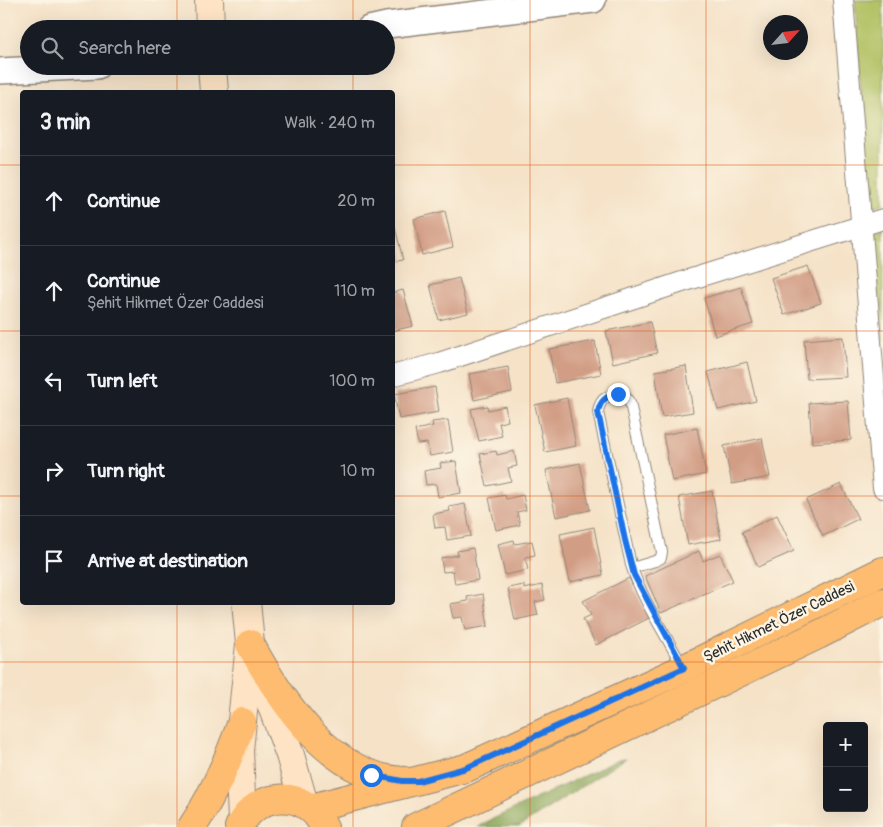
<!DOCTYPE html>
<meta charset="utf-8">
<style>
body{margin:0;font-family:Pangolin,sans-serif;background:#20242c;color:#f1f3f6}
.controls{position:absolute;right:15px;bottom:15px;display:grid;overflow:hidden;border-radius:5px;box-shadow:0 5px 20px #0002}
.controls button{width:45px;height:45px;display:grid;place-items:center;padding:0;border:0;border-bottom:1px solid #363941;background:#171b24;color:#f1f3f6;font:25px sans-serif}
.compass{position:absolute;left:763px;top:15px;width:45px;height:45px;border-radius:50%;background:#171b24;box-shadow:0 5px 20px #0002;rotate:63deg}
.stop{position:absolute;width:15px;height:15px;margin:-11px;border:4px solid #1a73e8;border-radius:50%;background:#fff}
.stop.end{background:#1a73e8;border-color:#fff;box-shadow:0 1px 5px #0008}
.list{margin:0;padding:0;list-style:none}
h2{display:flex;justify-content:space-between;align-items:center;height:65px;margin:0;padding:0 20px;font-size:21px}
h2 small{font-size:16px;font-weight:400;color:#9ea1a6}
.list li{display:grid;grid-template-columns:32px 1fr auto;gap:15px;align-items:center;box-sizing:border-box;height:90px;padding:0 20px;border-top:1px solid #363941}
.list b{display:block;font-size:19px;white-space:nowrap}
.list p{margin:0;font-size:16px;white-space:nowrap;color:#9ea1a6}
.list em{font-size:16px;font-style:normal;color:#9ea1a6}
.icon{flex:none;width:28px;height:28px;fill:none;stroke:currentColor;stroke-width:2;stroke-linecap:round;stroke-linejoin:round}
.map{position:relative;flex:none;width:883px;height:827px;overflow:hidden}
.search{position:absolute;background:#171b24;box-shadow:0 5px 20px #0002;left:20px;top:20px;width:375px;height:55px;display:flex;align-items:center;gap:12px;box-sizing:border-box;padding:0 18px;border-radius:28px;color:#9ea1a6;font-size:19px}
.panel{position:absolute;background:#171b24;box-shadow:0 5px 20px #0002;left:20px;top:90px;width:375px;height:515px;border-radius:5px}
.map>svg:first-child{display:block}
.green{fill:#b1c164;stroke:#6e7648}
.forest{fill:#8ca75a;stroke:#5c6942}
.building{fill:#d29d85}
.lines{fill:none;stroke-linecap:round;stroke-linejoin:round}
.service-casing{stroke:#908679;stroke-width:12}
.minor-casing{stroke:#908679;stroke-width:22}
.tertiary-casing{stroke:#908679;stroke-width:28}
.secondary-casing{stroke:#908679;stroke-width:30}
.primary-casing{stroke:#908679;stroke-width:30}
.service{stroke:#fff;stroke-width:10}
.minor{stroke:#fff;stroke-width:20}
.tertiary{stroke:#fff;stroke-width:25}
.secondary{stroke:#fee4c5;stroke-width:28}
.primary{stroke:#fdbc6f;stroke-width:28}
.route{stroke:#1a73e8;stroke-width:6}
.grid{fill:none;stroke:#df570e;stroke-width:1;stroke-opacity:0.55}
.labels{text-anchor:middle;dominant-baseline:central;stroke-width:5;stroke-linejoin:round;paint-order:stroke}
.street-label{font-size:15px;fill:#2b2b2b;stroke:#fcf5e5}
</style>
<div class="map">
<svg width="883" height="827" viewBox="0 0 883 827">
<rect width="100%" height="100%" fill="#fcf5e5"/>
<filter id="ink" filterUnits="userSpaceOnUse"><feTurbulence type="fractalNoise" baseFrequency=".02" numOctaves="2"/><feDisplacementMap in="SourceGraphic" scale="10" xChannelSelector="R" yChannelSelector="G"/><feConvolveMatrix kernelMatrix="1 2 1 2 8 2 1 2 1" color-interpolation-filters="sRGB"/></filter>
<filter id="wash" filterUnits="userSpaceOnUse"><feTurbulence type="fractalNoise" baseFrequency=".0096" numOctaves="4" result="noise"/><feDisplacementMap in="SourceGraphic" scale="20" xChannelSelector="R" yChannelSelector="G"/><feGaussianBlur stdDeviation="1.12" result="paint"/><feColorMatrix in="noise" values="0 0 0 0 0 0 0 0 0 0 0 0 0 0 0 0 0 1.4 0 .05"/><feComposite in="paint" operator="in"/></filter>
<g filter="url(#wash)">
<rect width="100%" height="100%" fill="#f5e2c7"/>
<!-- green -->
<g class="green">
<path d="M855,0H883V204L875,206L869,203L868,198Z"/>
<path d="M883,228V355L873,240L875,232Z"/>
</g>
<!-- forest -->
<path class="forest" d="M626,758L519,827H476L619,759Z"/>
<g id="blocks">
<!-- building -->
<g class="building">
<path d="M445,211L453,247L422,255L414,219Z"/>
<path d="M394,223L403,260L392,262V224Z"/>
<path d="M808,266L821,303L784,315L771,278Z"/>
<path d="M459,278L468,313L439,320L430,285Z"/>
<path d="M741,287L753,324L715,336L704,298Z"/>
<path d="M403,290L413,326L392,331V293Z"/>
<path d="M650,322L657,353L613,363L606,331Z"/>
<path d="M843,337L846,377L807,379L804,340Z"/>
<path d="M595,341L601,374L555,383L549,349Z"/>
<path d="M747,362L756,401L718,410L708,372Z"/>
<path d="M686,366L693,412L662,417L655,371Z"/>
<path d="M508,367L512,392L474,400L469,374Z"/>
<path d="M435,387L439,412L399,419L394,394Z"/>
<path d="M567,398L576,446L545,452L535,405Z"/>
<path d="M848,401L851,440L812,443L809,403Z"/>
<path d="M487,406L488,410L505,406L508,421L499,423L502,436L479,441L471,409Z"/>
<path d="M448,420L453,452L430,456L427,443L418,444L415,430L433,426L432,422Z"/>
<path d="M697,428L706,474L672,481L663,435Z"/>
<path d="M762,438L770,477L732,484L724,446Z"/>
<path d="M496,451L497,455L514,451L517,466L508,468L511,481L487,486L480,454Z"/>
<path d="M456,461L461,493L438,497L436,484L426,485L424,471L441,468L440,463Z"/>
<path d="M580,463L590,510L556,517L546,470Z"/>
<path d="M841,484L858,519L823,536L806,500Z"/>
<path d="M712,491L721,539L688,545L679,497Z"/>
<path d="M505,495L506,499L523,495L526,510L517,512L520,525L496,530L489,498Z"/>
<path d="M465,504L471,536L447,540L445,527L435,528L433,514L450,511L449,507Z"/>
<path d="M777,515L794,551L758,567L742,532Z"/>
<path d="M594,527L603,575L570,582L560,534Z"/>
<path d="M514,540L515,544L532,541L535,555L525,557L528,570L505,575L498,544Z"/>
<path d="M473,548L478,580L455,584L453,571L443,572L441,558L458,555L457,551Z"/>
<path d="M699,551L703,561L720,554L733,581L661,613L645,576Z"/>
<path d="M629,578L649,618L596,645L583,619L591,615L583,601Z"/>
<path d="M524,585V589L542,585L545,600L535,602L538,615L515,620L508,588Z"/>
<path d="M483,594L488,626L465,630L462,617L453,618L450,604L468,601L467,597Z"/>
</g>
</g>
</g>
<g filter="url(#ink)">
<use href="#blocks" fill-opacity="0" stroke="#908679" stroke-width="1"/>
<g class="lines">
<!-- service casing -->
<g class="service-casing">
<path id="service" d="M632,568L655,561L661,558L662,552L630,403L625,396C611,392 600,397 598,412L631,565C642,600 666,635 683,667"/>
</g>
<!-- minor casing -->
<g class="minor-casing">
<g id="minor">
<path d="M843,0L883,488"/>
<path d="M392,376L439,363L682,282L883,219"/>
</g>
</g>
<!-- tertiary casing -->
<g class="tertiary-casing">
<g id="tertiary">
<path d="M369,29L387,25L593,0"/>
<path d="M0,71L97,66"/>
</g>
</g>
<!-- secondary casing -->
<g class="secondary-casing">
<g id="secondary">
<path d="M209,0L210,29"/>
<path d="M212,66L214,92"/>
<path d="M259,671L290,755L304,804"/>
<path d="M242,820L239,750L250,644L246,602"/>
</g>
</g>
<!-- primary casing -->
<g class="primary-casing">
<g id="primary">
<path d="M250,644C281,701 331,778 404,781"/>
<path d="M311,808L466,768L687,667L883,571"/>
<path d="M192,827C214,795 229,758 242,722"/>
<path d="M239,827C257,790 307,788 324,827"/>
<path d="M416,827L818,635L883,602"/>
</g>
</g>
<!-- service -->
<use href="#service" class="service"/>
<!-- minor -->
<use href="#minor" class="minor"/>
<!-- tertiary -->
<use href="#tertiary" class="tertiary"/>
<!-- secondary -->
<use href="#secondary" class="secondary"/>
<!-- primary -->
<use href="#primary" class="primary"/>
</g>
</g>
<g class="lines" filter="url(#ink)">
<!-- route -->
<path class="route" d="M371,775L402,781H418L466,768L684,668L634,575L625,540L598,412C600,401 607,395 618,394"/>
</g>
<!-- grid -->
<path class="grid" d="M177,0V29M353,0V29M530,0V827M706,0V827M177,66V92M353,66V92M0,165H22M392,165H883M0,331H22M392,331H883M0,496H22M392,496H883M177,602V827M353,602V827M0,662H883"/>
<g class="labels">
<!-- street labels -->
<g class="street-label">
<text transform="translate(779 622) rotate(-26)">Şehit Hikmet Özer Caddesi</text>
</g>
</g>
</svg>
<div class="controls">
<button>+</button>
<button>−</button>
</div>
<svg class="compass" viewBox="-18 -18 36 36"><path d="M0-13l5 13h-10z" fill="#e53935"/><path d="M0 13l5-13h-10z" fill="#9ea1a6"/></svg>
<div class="stop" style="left:371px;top:775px"></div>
<div class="stop end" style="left:618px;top:394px"></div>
<div class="search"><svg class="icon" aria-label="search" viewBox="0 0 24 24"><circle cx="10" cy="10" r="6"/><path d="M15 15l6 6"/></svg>Search here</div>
<section class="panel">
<h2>3 min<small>Walk · 240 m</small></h2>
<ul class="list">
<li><svg class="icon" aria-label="ahead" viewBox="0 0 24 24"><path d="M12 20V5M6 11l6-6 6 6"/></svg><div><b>Continue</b></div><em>20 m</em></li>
<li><svg class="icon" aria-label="ahead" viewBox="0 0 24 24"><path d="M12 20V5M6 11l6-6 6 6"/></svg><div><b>Continue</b><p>Şehit Hikmet Özer Caddesi</p></div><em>110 m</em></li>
<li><svg class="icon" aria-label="left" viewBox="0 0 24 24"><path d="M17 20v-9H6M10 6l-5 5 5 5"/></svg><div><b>Turn left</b></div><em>100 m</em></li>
<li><svg class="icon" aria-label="right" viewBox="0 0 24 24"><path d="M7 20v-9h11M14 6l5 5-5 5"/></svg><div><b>Turn right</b></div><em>10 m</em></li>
<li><svg class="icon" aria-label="arrive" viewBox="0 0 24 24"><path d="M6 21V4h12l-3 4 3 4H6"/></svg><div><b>Arrive at destination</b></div></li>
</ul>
</section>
</div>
